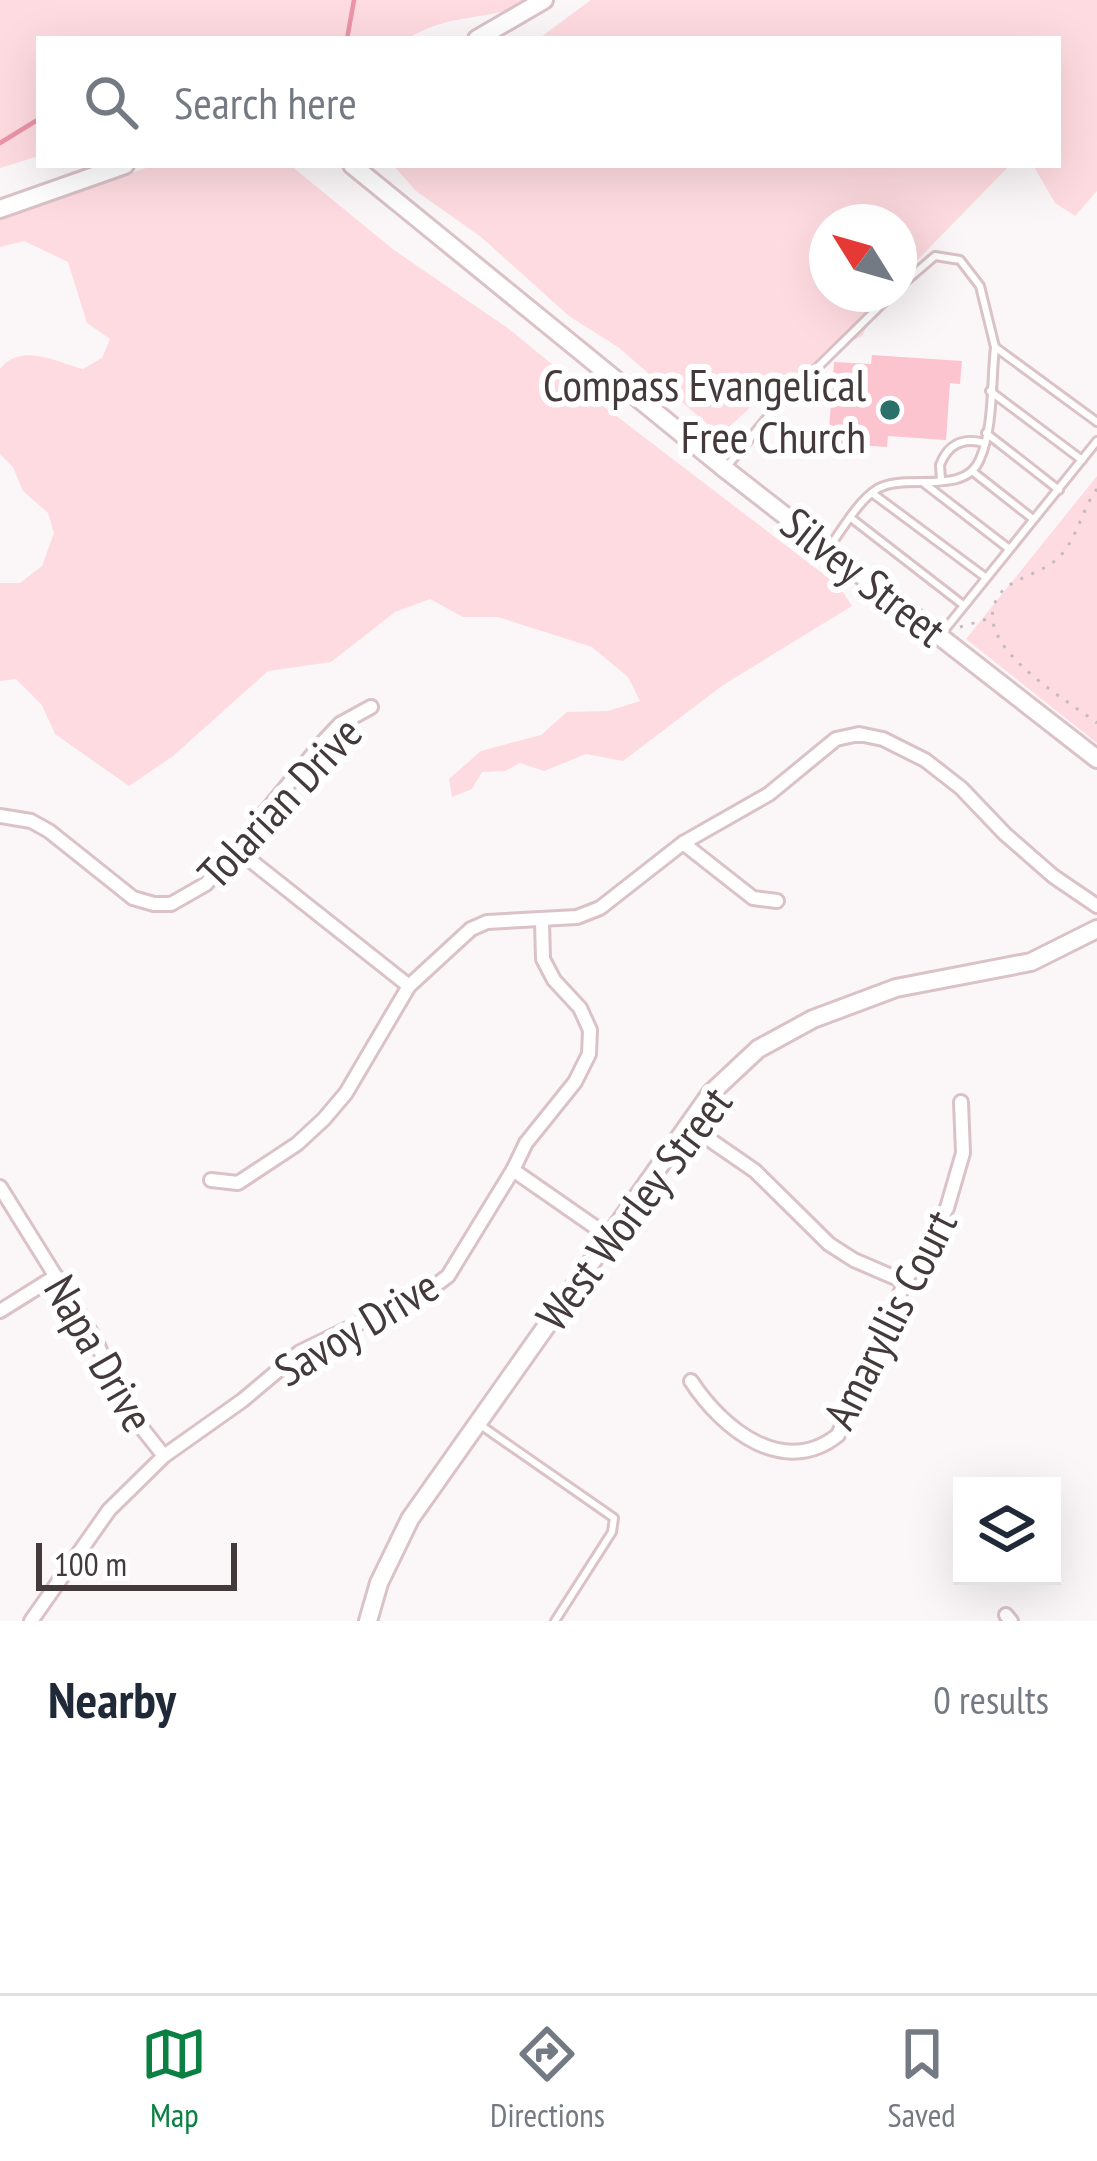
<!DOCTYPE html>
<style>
body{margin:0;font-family:"PT Sans Narrow",sans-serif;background:#f2f2f3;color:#1f2937}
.controls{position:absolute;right:36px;bottom:36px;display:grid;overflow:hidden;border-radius:0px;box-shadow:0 12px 48px #0002}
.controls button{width:108px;height:108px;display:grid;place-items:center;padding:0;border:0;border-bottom:3px solid #e0e1e3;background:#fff;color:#1f2937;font:60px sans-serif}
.compass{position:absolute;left:809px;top:204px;width:108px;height:108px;border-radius:50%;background:#fff;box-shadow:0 12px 48px #0002;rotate:307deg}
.scale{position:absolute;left:36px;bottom:30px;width:201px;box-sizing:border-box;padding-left:12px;border:6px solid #443a3c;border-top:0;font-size:33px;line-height:42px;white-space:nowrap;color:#443a3c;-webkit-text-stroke:9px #fff;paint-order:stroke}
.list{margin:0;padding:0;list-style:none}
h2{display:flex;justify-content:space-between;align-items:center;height:156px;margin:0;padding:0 48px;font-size:51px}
h2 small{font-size:39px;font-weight:400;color:#747a83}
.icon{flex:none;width:66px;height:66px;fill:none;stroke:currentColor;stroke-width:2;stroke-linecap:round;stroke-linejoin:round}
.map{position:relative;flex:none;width:1097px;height:1621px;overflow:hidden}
.search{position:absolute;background:#fff;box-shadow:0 12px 48px #0002;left:36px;right:36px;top:36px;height:132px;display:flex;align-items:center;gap:30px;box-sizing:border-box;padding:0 42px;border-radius:0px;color:#747a83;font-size:45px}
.sheet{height:372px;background:#fff}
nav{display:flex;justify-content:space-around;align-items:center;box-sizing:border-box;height:168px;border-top:3px solid #e0e1e3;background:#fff;font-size:33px;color:#747a83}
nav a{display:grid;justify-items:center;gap:6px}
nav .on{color:#0b8043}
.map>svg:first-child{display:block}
.green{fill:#fedbe1}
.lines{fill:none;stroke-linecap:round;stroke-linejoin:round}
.stream{stroke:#ec93a7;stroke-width:4.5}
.building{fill:#fcc4cf}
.lane-casing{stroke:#dac2c7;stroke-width:12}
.street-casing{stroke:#dac2c7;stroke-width:18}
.secondary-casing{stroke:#dac2c7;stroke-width:22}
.path{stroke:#c3bcbe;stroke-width:3;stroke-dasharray:3 9;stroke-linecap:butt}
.lane{stroke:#fff;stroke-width:6}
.street{stroke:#fff;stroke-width:12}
.secondary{stroke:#fff;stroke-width:16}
.poi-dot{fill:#29716a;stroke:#fff;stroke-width:4.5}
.labels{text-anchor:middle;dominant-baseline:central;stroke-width:12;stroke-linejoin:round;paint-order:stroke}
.poi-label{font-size:45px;fill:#443a3c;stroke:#fff;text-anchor:end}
.street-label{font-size:45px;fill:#443a3c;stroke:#fff}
</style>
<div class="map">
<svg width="1097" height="1621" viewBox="0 0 1097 1621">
<rect width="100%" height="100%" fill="#fbf6f7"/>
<!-- green -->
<g class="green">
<path d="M0,0H534C493,22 447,12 408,39H39V156L0,168Z"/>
<path d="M591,0H1097V191L1075,216L1055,203L1033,165H1058V39H538Z"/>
<path d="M155,165H290L394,250L509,329L598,402L839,586L852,606L723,685L623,761L586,754L544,771L520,763L505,771L482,772L472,789L452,797L449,779L481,751L541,735L567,712L608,711L640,701L628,677L592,647L498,617H463L430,599L395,612L331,662L268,671L173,756L129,786L55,734L42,705L16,679L0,681V583H20L42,566L54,533L48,513L23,491L13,467L0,454V369C21,342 56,362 83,369L102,358L110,339L87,323L68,262L24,241L0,247V217Z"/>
<path d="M393,165H1010L899,279V222H827V294H884L862,336L826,354L812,381L787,397L764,395L720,435L618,347L569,316L481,237L416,191Z"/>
<path d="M1097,476V743L966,639Z"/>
</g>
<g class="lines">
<!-- stream -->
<g class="stream">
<path d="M347,39L354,0"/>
<path d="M0,143L39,119"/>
</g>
</g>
<!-- building -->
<path class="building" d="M872,355L962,361L960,384L950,383L946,440L888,436L887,447L828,443L834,362L871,364Z"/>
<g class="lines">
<!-- lane casing -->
<g class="lane-casing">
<g id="lane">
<path d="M899,287L935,256L960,260L980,286L995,347"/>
<path d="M990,391L1082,460"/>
<path d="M986,433L1059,490"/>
<path d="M728,465L771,413L892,294"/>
<path d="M972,471L1033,519"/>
<path d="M941,480L940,465C948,444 963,437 984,443"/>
<path d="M925,484L1008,548"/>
<path d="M872,493L985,577"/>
<path d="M851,518L962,604"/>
<path d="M829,547C843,529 857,502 877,489C906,472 965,497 980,459C994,427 991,382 995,347L1097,422"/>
<path d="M942,633L1097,441"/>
<path d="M479,1424L614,1518L612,1532L555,1621"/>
</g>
</g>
<!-- street casing -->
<g class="street-casing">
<g id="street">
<path d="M0,816L31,821L49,831L133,898L154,904H171L206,884L323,742L340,724L371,707"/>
<path d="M683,843L753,898L777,901"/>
<path d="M236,849L409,986"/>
<path d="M687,1124L755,1171L829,1244L854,1260L905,1282"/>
<path d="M513,1170L608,1236"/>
<path d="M211,1180L238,1183L297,1144L324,1119L346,1093L409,986L471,929L487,922L577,917L600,908L683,843L769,794L836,739L859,734L883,739L925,760L961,788L1005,834L1053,876L1097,906"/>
<path d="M0,1187L96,1341L122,1403L164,1456"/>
<path d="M0,1311L56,1276"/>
<path d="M691,1381C723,1430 784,1478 838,1435L905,1282L947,1208L963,1153L961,1102"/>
<path d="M1006,1615L1011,1621"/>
<path d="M31,1621L109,1510L164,1456L243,1400L300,1352L432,1288L448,1276L513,1170L526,1143L575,1082L589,1054L590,1030L580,1008L554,980L543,959L542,921"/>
</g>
</g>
<!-- secondary casing -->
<g class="secondary-casing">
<g id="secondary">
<path d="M477,39L544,0"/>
<path d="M352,165L725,469L1097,759"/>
<path d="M0,209L125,165"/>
<path d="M368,1621L379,1583L410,1519L711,1093L758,1049L813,1019L896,988L1031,962L1097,929"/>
</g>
</g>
<!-- path -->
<g class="path">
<path d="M1097,489C1082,509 1078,535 1062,554C1045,574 1012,577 1000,594C964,642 1066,699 1097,723"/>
<path d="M960,627L991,618"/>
</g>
<!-- lane -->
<use href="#lane" class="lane"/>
<!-- street -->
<use href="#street" class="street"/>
<!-- secondary -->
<use href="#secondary" class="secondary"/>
</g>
<!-- markers -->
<circle class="poi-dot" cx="890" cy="410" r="12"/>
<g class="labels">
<!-- poi labels -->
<g class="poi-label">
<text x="866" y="384">Compass Evangelical<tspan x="866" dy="52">Free Church</tspan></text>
</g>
<!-- street labels -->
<g class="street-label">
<text transform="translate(864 576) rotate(38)">Silvey Street</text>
<text transform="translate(279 802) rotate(-47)">Tolarian Drive</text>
<text transform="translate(633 1208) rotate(-53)">West Worley Street</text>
<text transform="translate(889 1319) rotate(-63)">Amaryllis Court</text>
<text transform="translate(356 1327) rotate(-31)">Savoy Drive</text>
<text transform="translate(100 1353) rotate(60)">Napa Drive</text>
</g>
</g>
</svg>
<div class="controls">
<button><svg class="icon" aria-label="layers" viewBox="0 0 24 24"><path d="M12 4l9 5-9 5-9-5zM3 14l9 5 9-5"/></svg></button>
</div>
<svg class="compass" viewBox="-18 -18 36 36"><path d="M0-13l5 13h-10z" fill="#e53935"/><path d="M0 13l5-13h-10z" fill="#747a83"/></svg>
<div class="scale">100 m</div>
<div class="search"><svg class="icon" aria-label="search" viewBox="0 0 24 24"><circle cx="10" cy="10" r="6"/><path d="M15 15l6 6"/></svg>Search here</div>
</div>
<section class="sheet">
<h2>Nearby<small>0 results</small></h2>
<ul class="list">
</ul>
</section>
<nav>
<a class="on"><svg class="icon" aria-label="map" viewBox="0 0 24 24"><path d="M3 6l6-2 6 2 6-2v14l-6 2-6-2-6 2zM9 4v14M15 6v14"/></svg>Map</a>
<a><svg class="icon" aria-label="directions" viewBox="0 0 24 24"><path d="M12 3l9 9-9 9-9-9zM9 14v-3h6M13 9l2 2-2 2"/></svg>Directions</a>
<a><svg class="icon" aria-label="saved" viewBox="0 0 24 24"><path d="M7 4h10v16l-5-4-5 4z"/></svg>Saved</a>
</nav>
